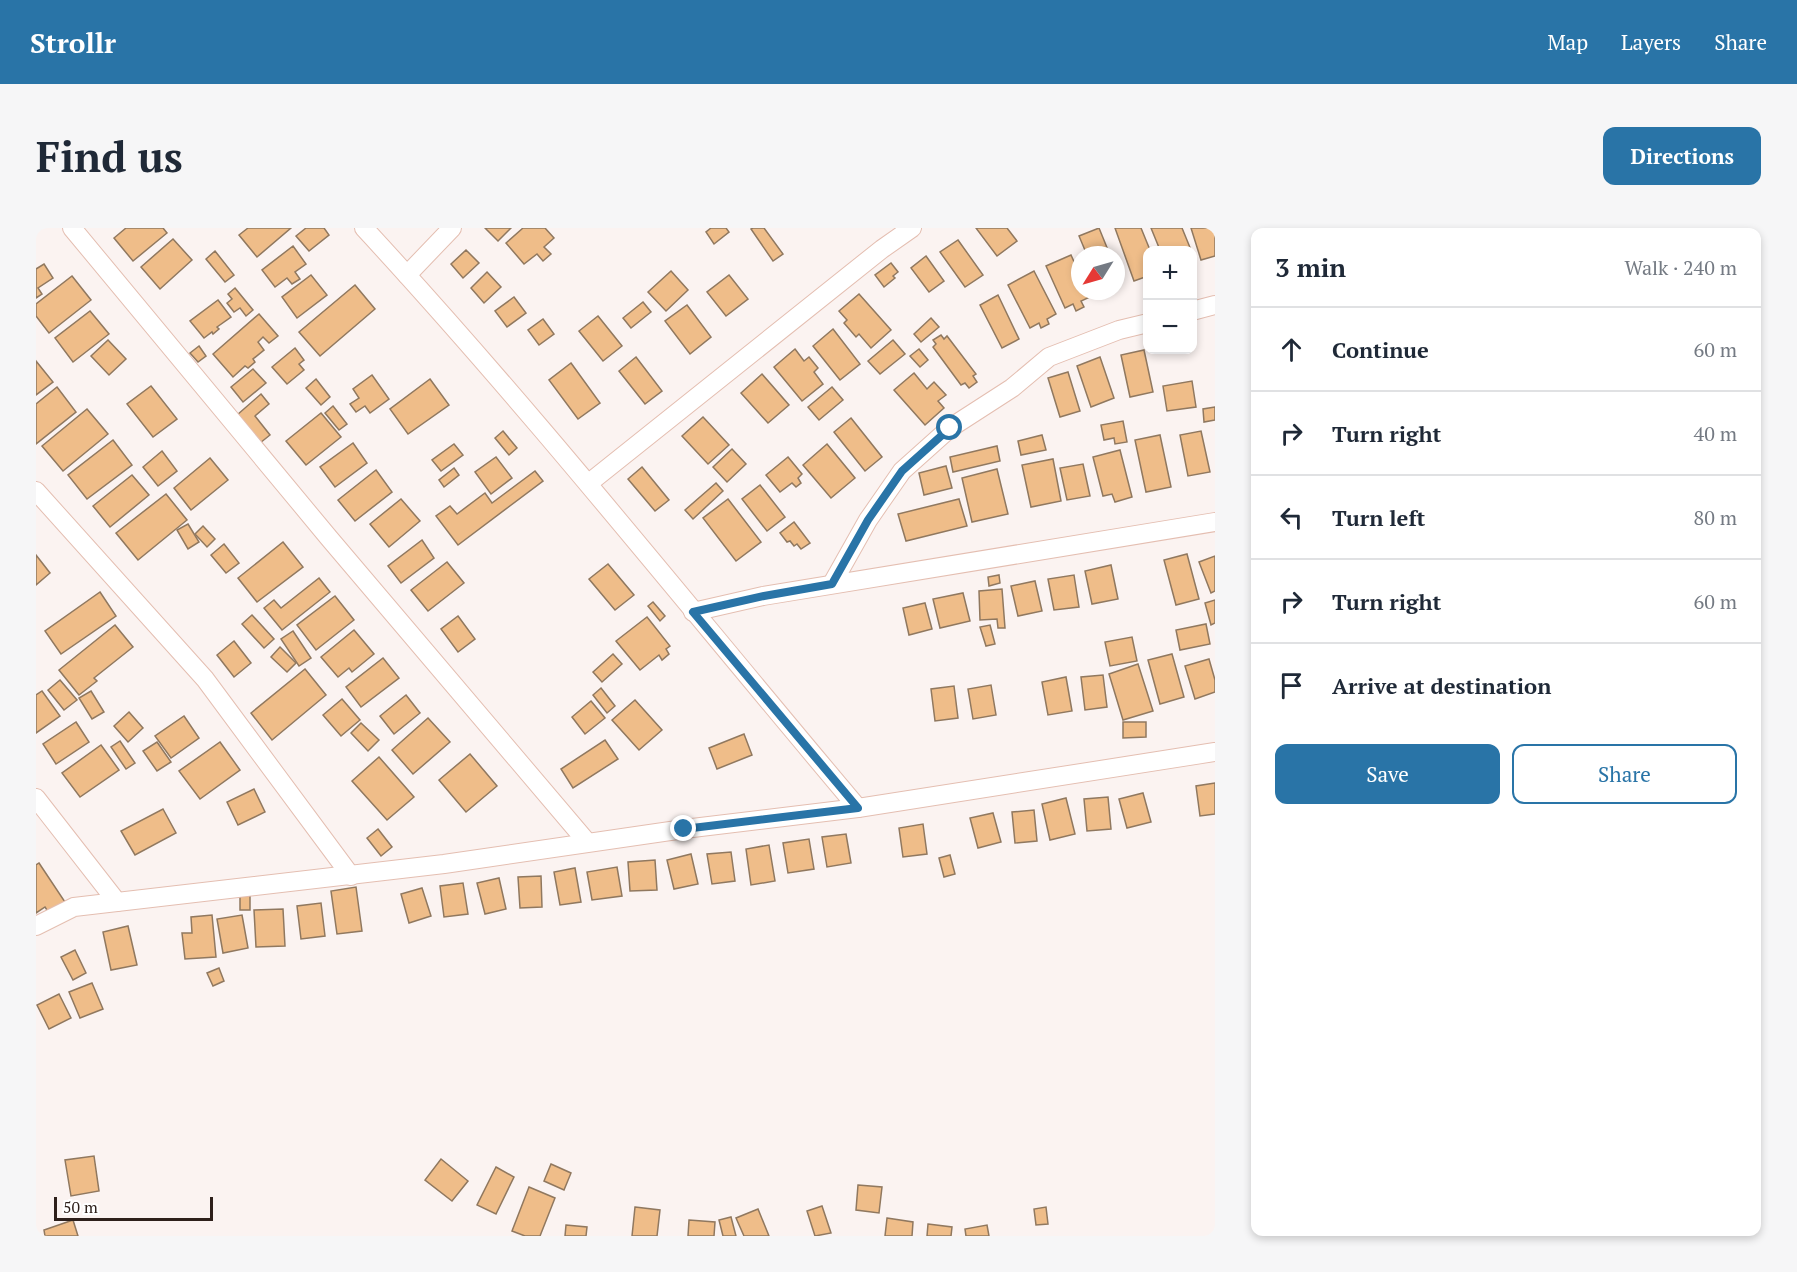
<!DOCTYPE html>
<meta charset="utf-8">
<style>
body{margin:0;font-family:"PT Serif",serif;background:#f6f6f7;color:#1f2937}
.controls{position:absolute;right:18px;top:18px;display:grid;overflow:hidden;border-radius:12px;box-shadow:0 3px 9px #0003}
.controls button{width:54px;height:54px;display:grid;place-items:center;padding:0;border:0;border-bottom:2px solid #e0e1e3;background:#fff;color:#1f2937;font:30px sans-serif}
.compass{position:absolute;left:1035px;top:18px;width:54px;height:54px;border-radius:50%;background:#fff;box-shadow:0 3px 9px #0003;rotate:233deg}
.scale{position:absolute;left:18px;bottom:15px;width:159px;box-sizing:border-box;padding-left:6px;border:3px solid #2e201b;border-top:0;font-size:16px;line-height:21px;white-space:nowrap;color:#2e201b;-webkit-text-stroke:4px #fff;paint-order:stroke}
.stop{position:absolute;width:18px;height:18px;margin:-14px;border:4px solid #2974a7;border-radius:50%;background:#fff}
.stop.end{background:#2974a7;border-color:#fff;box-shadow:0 2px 6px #0008}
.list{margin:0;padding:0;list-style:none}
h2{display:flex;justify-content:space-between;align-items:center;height:78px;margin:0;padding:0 24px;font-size:26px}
h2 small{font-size:20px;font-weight:400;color:#747a83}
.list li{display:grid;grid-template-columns:39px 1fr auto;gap:18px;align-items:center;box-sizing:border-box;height:84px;padding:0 24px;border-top:2px solid #e0e1e3}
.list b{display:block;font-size:22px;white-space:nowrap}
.list em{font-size:20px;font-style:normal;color:#747a83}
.actions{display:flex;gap:12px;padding:18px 24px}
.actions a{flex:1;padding:14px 0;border:2px solid #2974a7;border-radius:12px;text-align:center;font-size:21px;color:#2974a7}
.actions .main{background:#2974a7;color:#fff}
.icon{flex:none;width:33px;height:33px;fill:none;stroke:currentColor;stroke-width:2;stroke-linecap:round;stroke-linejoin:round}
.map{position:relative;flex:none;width:1179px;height:1008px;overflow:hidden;border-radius:12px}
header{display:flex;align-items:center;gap:36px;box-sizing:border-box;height:84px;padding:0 30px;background:#2974a7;color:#fff}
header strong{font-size:28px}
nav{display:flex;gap:33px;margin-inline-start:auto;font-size:21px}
.intro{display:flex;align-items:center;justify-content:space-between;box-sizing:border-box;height:144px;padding:0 36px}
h1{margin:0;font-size:42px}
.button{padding:15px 27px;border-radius:12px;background:#2974a7;color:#fff;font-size:21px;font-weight:700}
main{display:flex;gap:36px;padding:0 36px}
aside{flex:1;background:#fff;border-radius:12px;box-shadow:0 3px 9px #0003}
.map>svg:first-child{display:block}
.building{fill:#efbd89;stroke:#90785f;stroke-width:1.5}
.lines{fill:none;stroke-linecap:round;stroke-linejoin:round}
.street-casing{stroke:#e4beb1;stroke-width:20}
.street{stroke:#fff;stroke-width:18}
.route{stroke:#2974a7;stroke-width:8}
</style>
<header>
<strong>Strollr</strong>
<nav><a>Map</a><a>Layers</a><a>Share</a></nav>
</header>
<div class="intro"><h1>Find us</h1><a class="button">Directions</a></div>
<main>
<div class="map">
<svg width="1179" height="1008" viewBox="0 0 1179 1008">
<rect width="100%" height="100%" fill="#fbf3f1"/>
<!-- building -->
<g class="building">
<path d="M90,0H127L131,5L97,33L78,10Z"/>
<path d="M212,0H255L221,29L203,7Z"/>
<path d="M270,0H288L293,7L273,23L260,8Z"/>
<path d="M449,0H475L462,13Z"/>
<path d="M487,0H509L518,10L508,19L515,26L507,33L501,26L488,36L470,15Z"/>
<path d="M675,0H690L693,4L678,16L670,4Z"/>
<path d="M717,0H728L747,26L737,33L715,1Z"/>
<path d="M940,0H971L981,13L961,28Z"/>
<path d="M1063,0L1074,27H1051L1043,8Z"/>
<path d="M1079,0H1105L1114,22H1112V48L1098,53Z"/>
<path d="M1115,0H1146L1155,22H1124Z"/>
<path d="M1155,0H1179V28L1165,32Z"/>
<path d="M137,11L156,32L124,61L105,39Z"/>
<path d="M922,12L947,47L929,59L904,24Z"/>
<path d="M257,18L270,36L259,44L264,51L256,56L251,50L239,59L226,42Z"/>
<path d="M430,22L443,35L427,50L415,36Z"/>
<path d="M179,23L198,47L189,54L170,31Z"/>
<path d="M1035,27L1044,47V63H1051L1054,69L1045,73L1048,79L1040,83L1037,76L1029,80L1010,38Z"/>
<path d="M890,28L908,53L893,64L875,40Z"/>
<path d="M855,35L862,44L857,48L859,50L848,59L839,47Z"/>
<path d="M8,36L17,50L2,60L6,66L0,70V41Z"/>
<path d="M635,43L652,62L630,83L612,64Z"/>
<path d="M998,43L1020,86L1011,91L1013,96L1005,100L1003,95L994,100L972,57Z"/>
<path d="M451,44L465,59L448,75L435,60Z"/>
<path d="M275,47L291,67L261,90L246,69Z"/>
<path d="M693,47L712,71L690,88L671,64Z"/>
<path d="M36,48L55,72L13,105L0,88V76Z"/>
<path d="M319,57L339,81L284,128L263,104Z"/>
<path d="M199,60L217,82L210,88L204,80L198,84L191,75L196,71L192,66Z"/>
<path d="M823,66L855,102L835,120L823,106L820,109L808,95L811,92L803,83Z"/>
<path d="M962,67L983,111L966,120L944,77Z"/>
<path d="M478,69L490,85L471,99L459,83Z"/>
<path d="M182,72L195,89L181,99L183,101L177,106L176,104L168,110L154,93Z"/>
<path d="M607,74L615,84L595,100L587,90Z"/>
<path d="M651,77L675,109L654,126L629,93Z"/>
<path d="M54,83L73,106L37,134L19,110Z"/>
<path d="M223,86L242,108L233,115L227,109L222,114L228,122L217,131L219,134L212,140L209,138L197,149L177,126Z"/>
<path d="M562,88L586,118L567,133L543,103Z"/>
<path d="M895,90L903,99L885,114L878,106Z"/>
<path d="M507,91L518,106L503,117L492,102Z"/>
<path d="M797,101L824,136L804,152L777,118Z"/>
<path d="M905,107L908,111L911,108L940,146L937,148L941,154L933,160L929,155L925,157L897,119L900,116L897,112Z"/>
<path d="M72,112L90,131L73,147L55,128Z"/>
<path d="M857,112L869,126L844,146L832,133Z"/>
<path d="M163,118L170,128L162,134L154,125Z"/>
<path d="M259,120L268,132L263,136L268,142L251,156L236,139Z"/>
<path d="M759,121L768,133L773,129L782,140L778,144L787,156L766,173L738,139Z"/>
<path d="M883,121L892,132L884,139L874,128Z"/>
<path d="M1108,122L1117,164L1094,169L1085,127Z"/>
<path d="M600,129L626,163L609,176L583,143Z"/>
<path d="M1064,129L1078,170L1055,179L1041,138Z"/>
<path d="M0,133L17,154L0,167Z"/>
<path d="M535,135L564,175L542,191L513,152Z"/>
<path d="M217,141L230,155L207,174L195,159Z"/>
<path d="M1032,144L1044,183L1024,189L1012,150Z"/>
<path d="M878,145L891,161L898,154L910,167L902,173L908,180L889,197L858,162Z"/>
<path d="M726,146L753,177L732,195L705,165Z"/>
<path d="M336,147L353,171L334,185L329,178L320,184L314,176L323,170L317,161Z"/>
<path d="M280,151L294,169L285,177L270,160Z"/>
<path d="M394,151L413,177L372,206L354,181Z"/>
<path d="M1156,153L1160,179L1131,183L1127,158Z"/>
<path d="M115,158L141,191L117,209L91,176Z"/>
<path d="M21,159L40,184L0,216V176Z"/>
<path d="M796,159L807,172L783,192L772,179Z"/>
<path d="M225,166L233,176L219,188L234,207L224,215L201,187Z"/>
<path d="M297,178L311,196L303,202L289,185Z"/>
<path d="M1179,179V192L1168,194L1167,181Z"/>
<path d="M51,181L72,206L27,243L6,218Z"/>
<path d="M285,185L305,209L270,237L250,213Z"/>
<path d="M667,189L693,217L672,236L646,208Z"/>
<path d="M815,190L846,229L829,243L798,204Z"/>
<path d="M1087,193L1091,214L1079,216L1078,210L1068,212L1065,197Z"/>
<path d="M467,203L481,220L473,227L459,210Z"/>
<path d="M1165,203L1174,244L1152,248L1144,207Z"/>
<path d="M1006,207L1010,222L985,227L982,213Z"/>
<path d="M1124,207L1135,259L1110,264L1099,212Z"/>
<path d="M77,212L96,237L51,271L32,247Z"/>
<path d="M317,215L331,235L299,259L284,239Z"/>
<path d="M418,216L427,227L405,243L396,232Z"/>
<path d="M791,216L819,250L795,270L767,237Z"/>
<path d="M961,218L964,233L917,244L914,229Z"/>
<path d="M696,221L710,236L691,254L677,239Z"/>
<path d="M1084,222L1096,269L1079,274L1076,266L1067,268L1057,229Z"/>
<path d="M126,223L141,243L122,258L107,239Z"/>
<path d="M460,229L476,250L455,266L439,244Z"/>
<path d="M752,229L766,246L762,250L765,255L760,259L756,255L744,264L730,247Z"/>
<path d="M174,230L192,252L155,282L138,260Z"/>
<path d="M1017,231L1025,273L995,279L986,237Z"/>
<path d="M1047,236L1054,268L1031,272L1024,240Z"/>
<path d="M910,238L916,260L888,267L883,245Z"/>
<path d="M606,239L633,272L619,283L592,251Z"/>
<path d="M418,240L423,247L408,259L403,252Z"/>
<path d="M961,241L972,286L936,294L926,250Z"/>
<path d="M340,242L356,264L319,293L302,272Z"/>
<path d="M499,243L507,253L422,317L400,288L414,278L421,286L449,265L456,275Z"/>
<path d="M96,247L113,267L74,299L57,278Z"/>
<path d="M680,255L687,263L657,291L649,282Z"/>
<path d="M724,257L749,289L731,303L706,271Z"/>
<path d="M130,266L151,292L102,332L80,305Z"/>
<path d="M365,271L384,293L353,319L334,296Z"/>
<path d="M692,271L725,314L700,333L667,290Z"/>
<path d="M923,271L931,298L870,313L862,286Z"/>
<path d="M758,294L774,315L765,321L761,316L758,318L754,313L751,314L744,305Z"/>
<path d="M152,296L163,314L152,321L141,302Z"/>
<path d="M167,298L179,311L171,319L159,306Z"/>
<path d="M386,312L398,330L365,355L352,338Z"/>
<path d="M247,314L267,339L221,374L202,350Z"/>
<path d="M188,316L203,335L190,345L175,327Z"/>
<path d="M1151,326L1163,371L1140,377L1128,332Z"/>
<path d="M0,327L14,345L0,357Z"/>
<path d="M1179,328V363L1175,365L1163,334Z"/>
<path d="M411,334L428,355L392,383L375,362Z"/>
<path d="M572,336L598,367L579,382L553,351Z"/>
<path d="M1075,337L1082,371L1056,376L1049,343Z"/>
<path d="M963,347L964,355L953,358L952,349Z"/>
<path d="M1038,347L1043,379L1018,382L1012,351Z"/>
<path d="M283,350L294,364L246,402L228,380L238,372L245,380Z"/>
<path d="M999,353L1006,383L982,388L975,358Z"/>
<path d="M966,361L969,400H962L961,391L944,392L943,363Z"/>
<path d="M64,364L80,388L25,426L9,403Z"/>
<path d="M927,365L934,393L904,400L897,371Z"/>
<path d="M299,368L318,392L280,422L261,397Z"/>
<path d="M1179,372V395L1175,397L1169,375Z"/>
<path d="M617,374L629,388L624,393L612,378Z"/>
<path d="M889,375L896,401L873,407L867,380Z"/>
<path d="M216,387L238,411L228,420L206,396Z"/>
<path d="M422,388L439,411L422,424L405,401Z"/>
<path d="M611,389L634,418L630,421L633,426L626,432L623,427L604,442L580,413Z"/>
<path d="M1170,396L1174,416L1144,422L1140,402Z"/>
<path d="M79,397L97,419L58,450L61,453L43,467L23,442Z"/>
<path d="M954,397L959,416L950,418L944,399Z"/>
<path d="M318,402L338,426L316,444L313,440L302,449L285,429Z"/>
<path d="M257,403L275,430L263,438L245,411Z"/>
<path d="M1096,409L1101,433L1074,438L1069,414Z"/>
<path d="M198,413L215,435L198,449L181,427Z"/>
<path d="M244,419L260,435L251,444L235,429Z"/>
<path d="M577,426L586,436L566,454L557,444Z"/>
<path d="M1136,426L1148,469L1124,476L1112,432Z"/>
<path d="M347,430L363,450L325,479L310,459Z"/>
<path d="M1173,431L1179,452V464L1159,471L1149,438Z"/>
<path d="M1102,436L1117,483L1087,492L1073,446Z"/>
<path d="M269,441L290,467L236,512L215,485Z"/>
<path d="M1067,447L1071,479L1049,482L1045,449Z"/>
<path d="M1030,449L1036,483L1012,487L1006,454Z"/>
<path d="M24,452L41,472L28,482L12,462Z"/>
<path d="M955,457L960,487L937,491L932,461Z"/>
<path d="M918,458L922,490L899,493L895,461Z"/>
<path d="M565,460L579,478L571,485L557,467Z"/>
<path d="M6,463L24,488L0,505V467Z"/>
<path d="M55,463L68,484L56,491L43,470Z"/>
<path d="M370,467L384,485L358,506L344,488Z"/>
<path d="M306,471L324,492L305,508L287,487Z"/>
<path d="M599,472L626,502L603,522L576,492Z"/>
<path d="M555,473L569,490L549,506L536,489Z"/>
<path d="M93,484L107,500L92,514L78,498Z"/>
<path d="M148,488L163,510L135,530L119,508Z"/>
<path d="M392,490L414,514L377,546L356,522Z"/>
<path d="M40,494L53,514L20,536L7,516Z"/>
<path d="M1087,494H1110V509L1087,510Z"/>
<path d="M325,495L343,512L332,523L315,505Z"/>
<path d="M708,506L716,527L681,541L673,520Z"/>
<path d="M569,512L582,531L537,560L525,541Z"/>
<path d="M84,513L99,535L90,541L75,519Z"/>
<path d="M121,514L135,534L121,543L107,523Z"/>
<path d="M184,514L204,542L164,571L143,543Z"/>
<path d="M65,517L83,542L44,569L26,545Z"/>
<path d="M434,526L461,558L430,584L403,552Z"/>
<path d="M343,529L378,569L351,592L316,553Z"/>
<path d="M1179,555V586L1164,588L1160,558Z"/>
<path d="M218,561L229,584L202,597L191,574Z"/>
<path d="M1107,565L1115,594L1091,600L1083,571Z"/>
<path d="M1072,569L1075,601L1051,603L1048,571Z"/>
<path d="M1030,570L1039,606L1014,612L1006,576Z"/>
<path d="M127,581L140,605L99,627L85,603Z"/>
<path d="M998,582L1001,613L979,615L976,584Z"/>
<path d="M957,585L965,614L942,620L934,590Z"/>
<path d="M887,596L891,626L867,629L863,600Z"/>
<path d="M342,601L356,619L345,628L331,610Z"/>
<path d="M810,606L815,635L791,639L786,609Z"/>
<path d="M773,611L778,641L752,645L747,615Z"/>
<path d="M733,617L739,653L715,657L710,621Z"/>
<path d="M695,624L699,653L676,656L671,626Z"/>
<path d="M655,626L662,656L638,661L631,632Z"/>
<path d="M914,627L919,646L908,649L903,630Z"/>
<path d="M619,632L621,662L594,663L592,634Z"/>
<path d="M3,635L29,674L13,685L9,679L0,685V637Z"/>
<path d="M581,639L586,668L556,672L551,644Z"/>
<path d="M539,640L545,674L524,677L518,644Z"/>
<path d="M505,648L506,679L484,680L482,649Z"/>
<path d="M463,650L470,681L449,686L441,655Z"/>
<path d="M427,655L432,686L408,689L404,658Z"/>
<path d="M320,659L326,703L301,706L295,663Z"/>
<path d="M386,660L395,688L373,695L365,666Z"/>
<path d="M214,666V682H204V667Z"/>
<path d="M285,675L289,708L265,711L261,678Z"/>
<path d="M247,681L249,718L220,719L218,682Z"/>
<path d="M176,687L180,729L149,731L146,705H156L155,689Z"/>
<path d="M206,687L212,720L187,725L181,691Z"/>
<path d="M92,698L101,737L75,742L67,704Z"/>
<path d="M39,722L50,745L37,752L25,729Z"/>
<path d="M183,740L188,753L177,758L171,745Z"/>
<path d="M56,755L67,781L44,790L33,764Z"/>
<path d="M23,766L35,790L13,801L1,777Z"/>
<path d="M58,928L63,963L35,968L29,932Z"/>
<path d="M405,931L432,953L416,973L389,952Z"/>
<path d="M515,936L535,945L528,962L508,953Z"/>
<path d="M460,939L478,949L460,986L441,977Z"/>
<path d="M822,957L846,959L843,985L820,982Z"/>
<path d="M493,959L519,970L504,1008H489L476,1003Z"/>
<path d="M786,978L795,1005L779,1008L771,983Z"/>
<path d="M599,979L624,982L621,1008H596Z"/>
<path d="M1010,979L1012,996L1000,997L998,981Z"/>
<path d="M722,981L733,1008H708L700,990Z"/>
<path d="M695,989L700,1008H687L683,992Z"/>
<path d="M851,990L877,994L876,1008H849Z"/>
<path d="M37,992L42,1008H9L8,1002Z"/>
<path d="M653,992L679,994L678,1008H652Z"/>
<path d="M892,996L916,999L915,1008H891Z"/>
<path d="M530,997L551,999L550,1008H529Z"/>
<path d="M951,997L953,1008H930L929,1001Z"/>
</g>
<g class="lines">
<!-- street casing -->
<g class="street-casing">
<g id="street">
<path d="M36,0L293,310L551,614"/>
<path d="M328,0C500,186 658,386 822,580"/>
<path d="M371,47L416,0"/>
<path d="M1156,83L1179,77"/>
<path d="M553,255L846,21L876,0"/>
<path d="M0,263L169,451L315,648"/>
<path d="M796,356L832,292L866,243L914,200L976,160L1013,129L1083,102L1112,95"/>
<path d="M657,384L727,368L1179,294"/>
<path d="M0,570L81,674L408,636L648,601L822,580L1179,524"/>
<path d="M0,698L38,679L81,674"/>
</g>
</g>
<!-- street -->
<use href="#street" class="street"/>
</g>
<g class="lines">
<!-- route -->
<path class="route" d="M648,601L822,580L657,384L728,368L796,356L832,292L866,243L914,200"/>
</g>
</svg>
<div class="controls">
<button>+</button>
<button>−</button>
</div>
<svg class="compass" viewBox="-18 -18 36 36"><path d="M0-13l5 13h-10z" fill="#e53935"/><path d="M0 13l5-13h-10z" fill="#747a83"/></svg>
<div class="scale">50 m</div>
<div class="stop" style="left:914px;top:200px"></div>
<div class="stop end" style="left:648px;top:601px"></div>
</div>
<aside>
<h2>3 min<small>Walk · 240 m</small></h2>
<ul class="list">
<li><svg class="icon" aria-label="ahead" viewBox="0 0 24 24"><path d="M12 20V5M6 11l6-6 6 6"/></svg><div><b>Continue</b></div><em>60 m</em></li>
<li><svg class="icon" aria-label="right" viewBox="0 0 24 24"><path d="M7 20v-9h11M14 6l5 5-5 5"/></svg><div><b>Turn right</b></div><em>40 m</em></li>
<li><svg class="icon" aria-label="left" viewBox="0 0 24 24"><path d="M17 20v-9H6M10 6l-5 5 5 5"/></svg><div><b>Turn left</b></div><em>80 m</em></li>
<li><svg class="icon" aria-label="right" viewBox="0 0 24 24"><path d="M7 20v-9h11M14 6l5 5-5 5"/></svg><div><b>Turn right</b></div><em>60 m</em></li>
<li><svg class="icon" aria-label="arrive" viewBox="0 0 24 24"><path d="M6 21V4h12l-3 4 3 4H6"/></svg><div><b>Arrive at destination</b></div></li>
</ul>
<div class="actions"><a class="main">Save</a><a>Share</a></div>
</aside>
</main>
